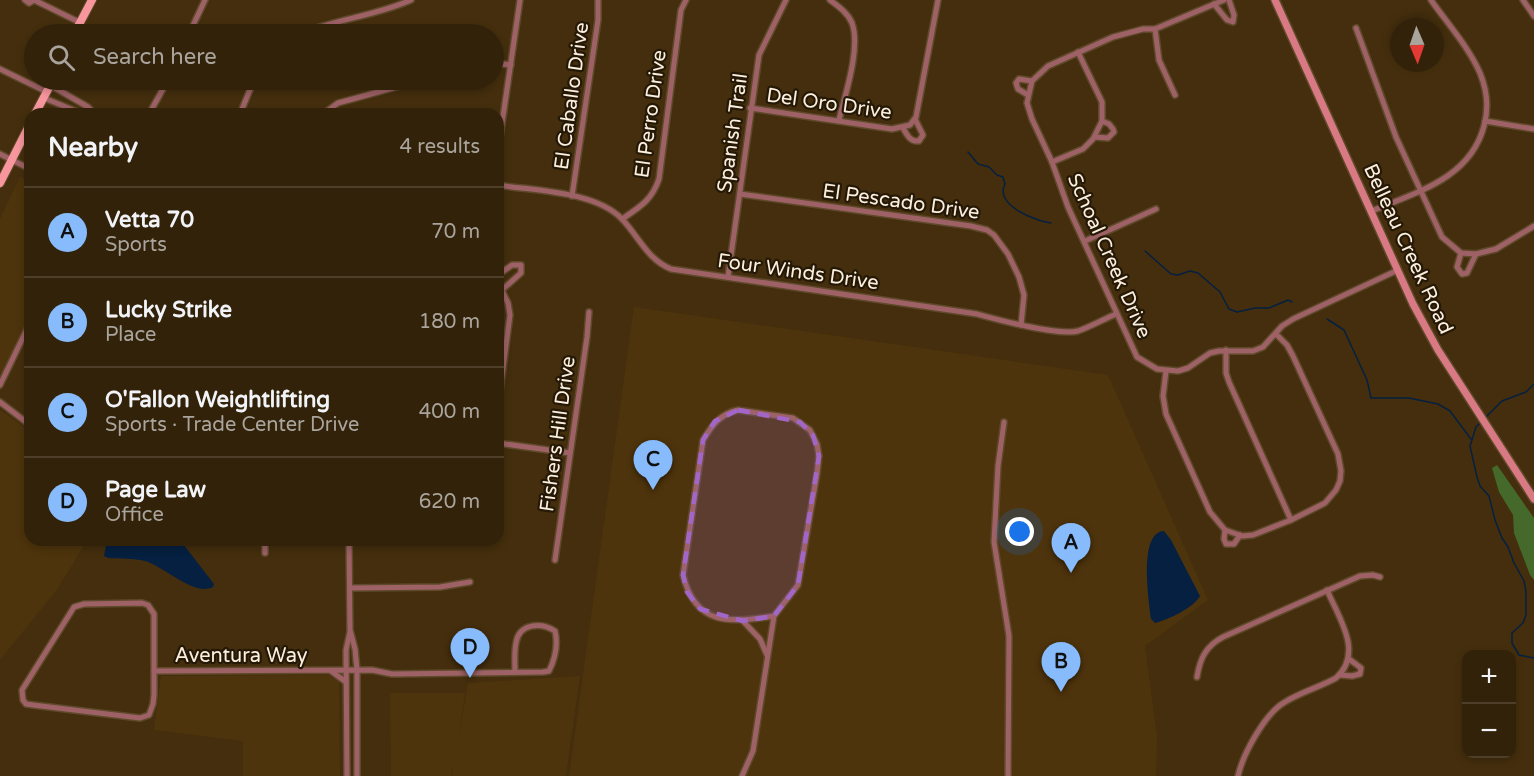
<!DOCTYPE html>
<meta charset="utf-8">
<style>
body{margin:0;font-family:"Varela Round",sans-serif;background:#3b2a13;color:#f1f3f6}
.controls{position:absolute;right:18px;bottom:18px;display:grid;overflow:hidden;border-radius:12px;box-shadow:0 3px 9px #0003}
.controls button{width:54px;height:54px;display:grid;place-items:center;padding:0;border:0;border-bottom:2px solid #4e3f2b;background:#33220a;color:#f1f3f6;font:30px sans-serif}
.compass{position:absolute;left:1390px;top:18px;width:54px;height:54px;border-radius:50%;background:#33220a;box-shadow:0 3px 9px #0003;rotate:178deg}
.you{position:absolute;left:1020px;top:532px;width:21px;height:21px;margin:-15px;border:4px solid #fff;border-radius:50%;background:#1a73e8;box-shadow:0 0 0 9px #1a73e833}
.badge{display:grid;place-items:center;width:39px;height:39px;border-radius:50%;background:#87bbfb;color:#111;font-size:20px;font-weight:700}
.pin{position:absolute;translate:-50% -50px;filter:drop-shadow(0 2px 3px #0008)}
.pin::after{content:'';position:absolute;top:32px;width:21px;height:18px;background:inherit;clip-path:polygon(0 0,100% 0,50% 100%)}
.list{margin:0;padding:0;list-style:none}
h2{display:flex;justify-content:space-between;align-items:center;height:78px;margin:0;padding:0 24px;font-size:26px}
h2 small{font-size:20px;font-weight:400;color:#a9a49c}
.list li{display:grid;grid-template-columns:39px 1fr auto;gap:18px;align-items:center;box-sizing:border-box;height:90px;padding:0 24px;border-top:2px solid #4e3f2b}
.list b{display:block;font-size:22px;white-space:nowrap}
.list p{margin:0;font-size:20px;white-space:nowrap;color:#a9a49c}
.list em{font-size:20px;font-style:normal;color:#a9a49c}
.icon{flex:none;width:33px;height:33px;fill:none;stroke:currentColor;stroke-width:2;stroke-linecap:round;stroke-linejoin:round}
.map{position:relative;flex:none;width:1534px;height:776px;overflow:hidden}
.search{position:absolute;background:#33220a;box-shadow:0 3px 9px #0003;left:24px;top:24px;width:480px;height:66px;display:flex;align-items:center;gap:15px;box-sizing:border-box;padding:0 21px;border-radius:33px;color:#a9a49c;font-size:22px}
.panel{position:absolute;background:#33220a;box-shadow:0 3px 9px #0003;left:24px;top:108px;width:480px;height:438px;border-radius:18px}
.map>svg:first-child{display:block}
.built{fill:#4e340c}
.green{fill:#44692b}
.water{fill:#052040}
.lines{fill:none;stroke-linecap:round;stroke-linejoin:round}
.stream{stroke:#052040;stroke-width:1.5}
.street-casing{stroke:#5e492a;stroke-width:8}
.secondary-casing{stroke:#5e492a;stroke-width:10}
.primary-casing{stroke:#5e492a;stroke-width:10}
.street{stroke:#9e6166;stroke-width:5}
.secondary{stroke:#d97983;stroke-width:7}
.primary{stroke:#f8969e;stroke-width:8}
.marked{fill:#a266c8;fill-opacity:0.2;stroke:#a266c8;stroke-width:4.5;stroke-dasharray:12 8;stroke-linejoin:round}
.labels{text-anchor:middle;dominant-baseline:central;stroke-width:4.5;stroke-linejoin:round;paint-order:stroke}
.street-label{font-size:20px;fill:#fdefdd;stroke:#241806}
</style>
<div class="map">
<svg width="1534" height="776" viewBox="0 0 1534 776">
<rect width="100%" height="100%" fill="#442e0d"/>
<!-- built -->
<g class="built">
<path d="M20,177L30,181V317L0,378V219Z"/>
<path d="M634,307L1108,375L1208,600L1145,646L1157,737L1156,776H569Z"/>
<path d="M0,410L30,431V540H87L58,588L0,660Z"/>
<path d="M328,675L339,682L340,776H243V741L154,730L161,676Z"/>
<path d="M580,676L566,776H452L454,762L451,776H391L390,693H465L458,743L468,683Z"/>
</g>
<!-- green -->
<path class="green" d="M1497,465L1534,518V580L1530,575L1514,533L1513,515L1499,492L1492,468Z"/>
<!-- water -->
<g class="water">
<path d="M1164,531L1171,540L1200,596C1192,609 1169,619 1155,623L1151,619C1149,601 1138,532 1164,531Z"/>
<path d="M110,540H180L214,584L213,587C194,597 164,566 145,561C133,558 120,559 108,558L104,556L106,545Z"/>
</g>
<g class="lines">
<!-- stream -->
<g class="stream">
<path d="M968,152L978,164L989,167L997,175L1003,177L1005,184C994,205 1035,221 1051,223"/>
<path d="M1145,251L1171,274L1178,275L1190,271L1198,273L1220,292L1229,309L1237,312L1255,308H1269L1288,300L1292,302"/>
<path d="M1327,319L1344,330L1367,380L1371,398H1409L1438,404L1450,411L1471,439"/>
<path d="M1484,419L1502,401L1526,392L1534,384"/>
<path d="M1481,422L1476,427L1470,446L1477,477L1480,486L1489,496L1495,520L1502,538L1508,547L1514,563L1524,581L1526,591V615L1523,623L1512,633V643L1519,655L1534,658"/>
</g>
<!-- street casing -->
<g class="street-casing">
<g id="street">
<path d="M25,0L29,3L34,0"/>
<path d="M34,0L81,23"/>
<path d="M830,0C838,6 848,13 852,23C861,48 845,95 839,120"/>
<path d="M1224,0L1155,29H1143L1113,37L1048,66L1032,81L1027,103L1032,119L1052,162L1068,207L1137,357L1157,369L1178,371L1188,368L1210,353L1219,351H1253L1263,347L1282,326L1293,319L1398,270"/>
<path d="M1523,0L1534,16"/>
<path d="M1214,4L1227,20L1233,22L1234,15L1229,0"/>
<path d="M1356,28L1396,137L1442,237L1461,253L1476,254L1496,249L1534,226"/>
<path d="M1155,29L1159,60L1175,95"/>
<path d="M189,34L205,0"/>
<path d="M300,34C336,19 375,16 411,0"/>
<path d="M494,63L511,65"/>
<path d="M0,69L47,92"/>
<path d="M50,85L88,107L95,114"/>
<path d="M1028,95L1018,89L1016,83L1019,79L1032,81"/>
<path d="M44,98L83,114"/>
<path d="M750,108L892,129L910,125L916,117L938,0"/>
<path d="M149,114L168,80"/>
<path d="M240,114L254,80"/>
<path d="M323,114L338,103L422,80"/>
<path d="M1485,121L1534,129"/>
<path d="M903,128C907,135 910,142 919,141L923,135L915,119"/>
<path d="M1095,137L1108,138L1114,132L1113,129L1109,124L1102,121"/>
<path d="M498,151L520,0"/>
<path d="M0,154L30,169"/>
<path d="M1052,162L1083,149L1093,139L1102,121V102L1078,52"/>
<path d="M498,185C535,191 595,191 622,219C639,237 647,259 671,269L977,314C999,320 1057,336 1078,331C1090,327 1104,319 1116,314"/>
<path d="M740,194L971,226L987,230L994,235L1008,254L1019,277L1024,295L1021,325"/>
<path d="M572,196L598,20V0"/>
<path d="M1372,211C1416,192 1470,179 1484,126C1489,108 1487,90 1480,73C1468,46 1447,23 1431,0"/>
<path d="M622,219C640,207 652,200 659,179L681,10L686,0"/>
<path d="M1085,241L1156,209"/>
<path d="M1461,253L1457,267L1462,274L1467,273L1476,254"/>
<path d="M498,275L512,265H521V273L503,289"/>
<path d="M728,277L759,55L786,0"/>
<path d="M498,282L508,303L510,315L498,406"/>
<path d="M1226,350V373L1229,382L1291,520"/>
<path d="M1166,371L1163,396L1166,414L1210,512L1225,530L1242,536L1253,535L1291,520L1325,503L1336,490L1340,481L1341,471L1338,454L1293,356L1287,345L1276,334"/>
<path d="M0,385L30,323"/>
<path d="M0,402L30,425"/>
<path d="M738,410L793,418L810,430L817,444L819,456L817,474L798,585L774,616C730,623 695,626 683,575L703,440C712,425 720,414 738,410Z"/>
<path d="M1004,422L998,466L994,542L1009,636L1008,776"/>
<path d="M498,443L570,453"/>
<path d="M1225,530L1224,539L1226,544H1234L1240,535"/>
<path d="M265,540V553"/>
<path d="M349,540L350,630L355,649L357,670V776"/>
<path d="M555,560L587,337L589,312"/>
<path d="M350,588L440,587L470,582"/>
<path d="M142,603L148,605L154,614V695L153,704L149,715L140,718L33,705L26,704L23,700L22,690L74,607L84,604Z"/>
<path d="M743,621L760,639L767,655"/>
<path d="M154,671L372,670L392,674L543,672L549,671C555,659 558,644 555,631C541,622 519,623 516,643C514,652 515,663 515,672"/>
<path d="M331,671L346,682"/>
<path d="M1340,675L1352,676L1360,674L1361,668L1349,659"/>
<path d="M1197,677C1200,658 1206,646 1223,637L1360,576L1373,575L1380,577"/>
<path d="M347,776L346,650L350,632"/>
<path d="M742,776L753,751L774,616"/>
<path d="M1238,776C1243,754 1265,713 1285,702C1301,692 1320,687 1336,678C1364,653 1339,618 1327,590"/>
</g>
</g>
<!-- secondary casing -->
<g class="secondary-casing">
<path id="secondary" d="M1275,0L1413,304L1438,350L1534,499"/>
</g>
<!-- primary casing -->
<g class="primary-casing">
<g id="primary">
<path d="M74,34L92,0"/>
<path d="M35,114L53,80"/>
<path d="M0,183L30,124"/>
</g>
</g>
<!-- street -->
<use href="#street" class="street"/>
<!-- secondary -->
<use href="#secondary" class="secondary"/>
<!-- primary -->
<use href="#primary" class="primary"/>
</g>
<!-- marked area -->
<path class="marked" d="M738,410L800,422L813,435L819,456L798,585L774,616L743,621L700,609L687,592L683,575L703,440L715,421Z"/>
<g class="labels">
<!-- street labels -->
<g class="street-label">
<text transform="translate(572 96) rotate(-82)">El Caballo Drive</text>
<text transform="translate(829 104) rotate(8)">Del Oro Drive</text>
<text transform="translate(651 114) rotate(-82)">El Perro Drive</text>
<text transform="translate(733 133) rotate(-82)">Spanish Trail</text>
<text transform="translate(901 202) rotate(8)">El Pescado Drive</text>
<text transform="translate(1408 249) rotate(65)">Belleau Creek Road</text>
<text transform="translate(1109 256) rotate(66)">Schoal Creek Drive</text>
<text transform="translate(798 272) rotate(8)">Four Winds Drive</text>
<text transform="translate(558 434) rotate(-82)">Fishers Hill Drive</text>
<text x="241" y="656">Aventura Way</text>
</g>
</g>
</svg>
<div class="controls">
<button>+</button>
<button>−</button>
</div>
<svg class="compass" viewBox="-18 -18 36 36"><path d="M0-13l5 13h-10z" fill="#e53935"/><path d="M0 13l5-13h-10z" fill="#a9a49c"/></svg>
<div class="you"></div>
<div class="pin badge" style="left:1071px;top:573px">A</div>
<div class="pin badge" style="left:1061px;top:692px">B</div>
<div class="pin badge" style="left:653px;top:490px">C</div>
<div class="pin badge" style="left:470px;top:678px">D</div>
<div class="search"><svg class="icon" aria-label="search" viewBox="0 0 24 24"><circle cx="10" cy="10" r="6"/><path d="M15 15l6 6"/></svg>Search here</div>
<section class="panel">
<h2>Nearby<small>4 results</small></h2>
<ul class="list">
<li><span class="badge">A</span><div><b>Vetta 70</b><p>Sports</p></div><em>70 m</em></li>
<li><span class="badge">B</span><div><b>Lucky Strike</b><p>Place</p></div><em>180 m</em></li>
<li><span class="badge">C</span><div><b>O'Fallon Weightlifting</b><p>Sports · Trade Center Drive</p></div><em>400 m</em></li>
<li><span class="badge">D</span><div><b>Page Law</b><p>Office</p></div><em>620 m</em></li>
</ul>
</section>
</div>
